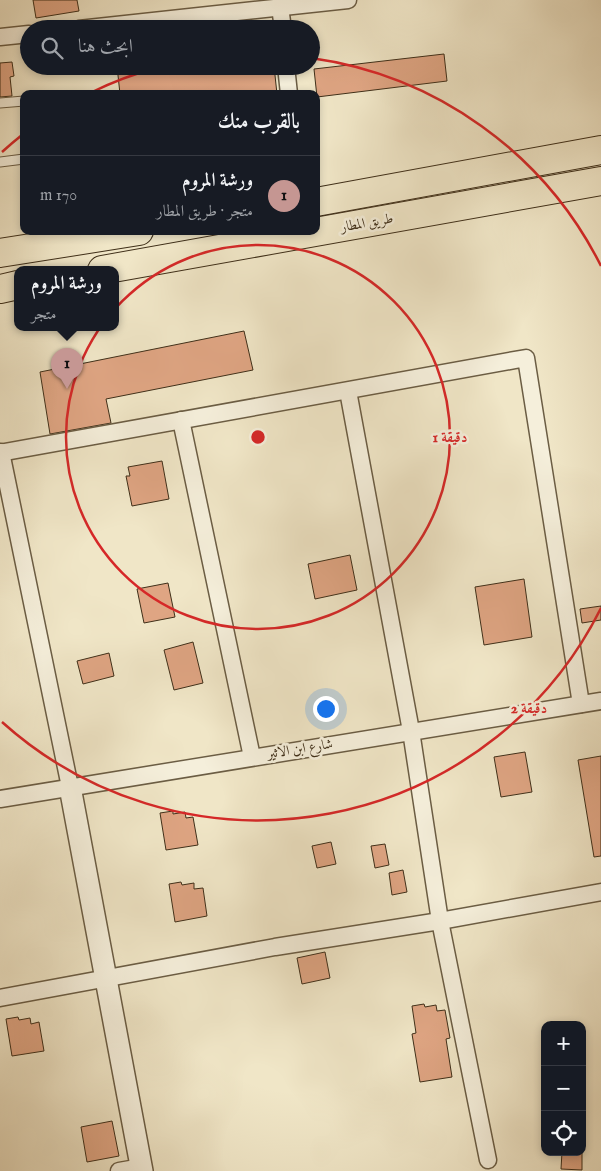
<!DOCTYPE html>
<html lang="ar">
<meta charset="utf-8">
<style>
body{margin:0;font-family:"IM FELL English",Amiri,serif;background:#242831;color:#f1f3f6;direction:rtl}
.controls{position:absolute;right:15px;bottom:15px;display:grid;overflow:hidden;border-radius:10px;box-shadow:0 2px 8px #0003}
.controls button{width:45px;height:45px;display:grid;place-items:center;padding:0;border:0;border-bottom:1px solid #363941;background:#171b24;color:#f1f3f6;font:25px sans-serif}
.you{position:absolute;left:325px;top:708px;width:18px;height:18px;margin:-12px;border:4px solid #fff;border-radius:50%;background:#1a73e8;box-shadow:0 0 0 8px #1a73e833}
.badge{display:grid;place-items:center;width:32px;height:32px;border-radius:50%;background:#c59692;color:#111;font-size:16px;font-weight:700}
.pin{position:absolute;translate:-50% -41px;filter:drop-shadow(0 1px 2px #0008)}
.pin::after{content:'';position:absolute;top:26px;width:18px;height:15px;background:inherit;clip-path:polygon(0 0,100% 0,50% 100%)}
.popup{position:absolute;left:14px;top:266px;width:105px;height:65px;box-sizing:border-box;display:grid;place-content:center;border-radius:10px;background:#171b24;filter:drop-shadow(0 1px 4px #0005);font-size:16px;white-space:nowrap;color:#9ea1a6}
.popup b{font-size:19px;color:#f1f3f6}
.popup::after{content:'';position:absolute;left:50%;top:100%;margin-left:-10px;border:10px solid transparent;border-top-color:#171b24}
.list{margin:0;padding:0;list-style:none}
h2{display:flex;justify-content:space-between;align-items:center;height:65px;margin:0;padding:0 20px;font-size:21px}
h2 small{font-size:16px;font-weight:400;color:#9ea1a6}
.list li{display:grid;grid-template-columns:32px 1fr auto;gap:15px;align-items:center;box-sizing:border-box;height:80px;padding:0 20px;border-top:1px solid #363941}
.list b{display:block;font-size:19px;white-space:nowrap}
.list p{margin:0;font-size:16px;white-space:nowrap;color:#9ea1a6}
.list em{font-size:16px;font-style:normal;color:#9ea1a6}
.icon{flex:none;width:28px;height:28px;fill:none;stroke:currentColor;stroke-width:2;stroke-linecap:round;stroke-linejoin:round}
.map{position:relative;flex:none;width:601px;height:1171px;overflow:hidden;direction:ltr}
.search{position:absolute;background:#171b24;box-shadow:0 2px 8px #0003;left:20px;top:20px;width:300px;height:55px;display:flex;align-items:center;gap:12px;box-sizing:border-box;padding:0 18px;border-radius:28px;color:#9ea1a6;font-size:19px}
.panel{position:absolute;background:#171b24;box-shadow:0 2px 8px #0003;left:20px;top:90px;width:300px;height:145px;border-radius:10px;direction:rtl}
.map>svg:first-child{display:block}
.building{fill:#dfa583;stroke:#3f2f19}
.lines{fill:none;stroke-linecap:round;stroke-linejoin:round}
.service-casing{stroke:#6b5d44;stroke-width:11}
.minor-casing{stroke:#6b5d44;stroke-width:19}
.tertiary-casing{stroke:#6b5d44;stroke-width:24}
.trunk-casing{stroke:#3f2f19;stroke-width:30}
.service{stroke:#f5efdb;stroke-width:9}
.minor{stroke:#f5efdb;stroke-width:16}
.tertiary{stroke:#f5efdb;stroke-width:21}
.trunk{stroke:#f0e6c7;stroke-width:28}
.ring{fill:none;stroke:#d62828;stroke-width:2.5}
.labels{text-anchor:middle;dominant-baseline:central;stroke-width:5;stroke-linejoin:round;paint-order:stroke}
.street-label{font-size:14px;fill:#3f2f19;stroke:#f5efdb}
.centre{fill:#d62828;stroke:#f5efdb;stroke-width:2.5}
.ring-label{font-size:15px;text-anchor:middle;font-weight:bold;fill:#d62828;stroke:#f5efdb;stroke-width:5;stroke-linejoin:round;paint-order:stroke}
</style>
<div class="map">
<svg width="601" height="1171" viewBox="0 0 601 1171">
<rect width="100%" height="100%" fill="#f0e6c7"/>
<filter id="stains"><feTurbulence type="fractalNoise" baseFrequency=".004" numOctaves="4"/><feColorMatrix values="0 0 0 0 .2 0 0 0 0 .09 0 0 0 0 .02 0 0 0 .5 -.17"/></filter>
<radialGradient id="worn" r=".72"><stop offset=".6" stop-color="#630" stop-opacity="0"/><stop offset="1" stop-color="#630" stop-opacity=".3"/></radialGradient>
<!-- building -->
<g class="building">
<path d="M33,0H77L79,11L36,18Z"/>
<path d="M444,54L447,81L317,97L314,69Z"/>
<path d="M12,62L14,76L10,77L12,96L0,97V63Z"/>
<path d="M117,66H274L277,94H120Z"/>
<path d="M244,331L253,370L106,399L111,423L50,434L40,372Z"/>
<path d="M162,461L169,499L132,506L126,476H130L128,467Z"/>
<path d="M350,555L357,590L315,599L308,564Z"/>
<path d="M524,579L532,637L484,645L475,587Z"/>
<path d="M168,583L175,617L144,623L137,589Z"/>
<path d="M601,606V620L582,623L580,609Z"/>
<path d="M193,642L203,683L174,690L164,650Z"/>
<path d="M109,653L114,676L83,684L77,661Z"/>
<path d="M525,752L532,792L501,797L494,757Z"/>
<path d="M601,756V856L594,857L578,760Z"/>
<path d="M173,811V814L185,812L186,818L193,817L198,845L166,850L160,813Z"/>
<path d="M331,842L336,864L317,868L312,846Z"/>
<path d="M385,844L389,865L375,868L371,846Z"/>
<path d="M403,870L407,892L392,895L389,873Z"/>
<path d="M181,882L182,885L194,883V889L203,888L207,916L175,922L169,884Z"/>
<path d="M325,952L330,978L302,984L297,958Z"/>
<path d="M424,1004L425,1007L436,1005L437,1011L445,1010L450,1038L446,1039L452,1077L420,1082L412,1034L416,1033L412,1006Z"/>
<path d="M18,1017L19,1020L30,1018L31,1024L39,1022L44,1051L12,1056L6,1019Z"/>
<path d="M112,1121L119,1156L87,1162L81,1127Z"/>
<path d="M562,1152H582V1170L561,1169Z"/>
</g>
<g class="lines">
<!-- service casing -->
<g class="service-casing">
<g id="service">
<path d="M0,103L24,101"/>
<path d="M0,162L24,159"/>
</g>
</g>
<!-- minor casing -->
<g class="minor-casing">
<g id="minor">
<path d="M280,7L283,29"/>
<path d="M79,29L348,0"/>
<path d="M0,37L29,34"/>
<path d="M286,66L289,94"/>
<path d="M348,391L411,731L440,921L488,1160"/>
<path d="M181,420L252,757"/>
<path d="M1,452L70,787"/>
<path d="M0,453L526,358L581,704"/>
<path d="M0,799L601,701"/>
<path d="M0,998L275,947L440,921L601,892"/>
<path d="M119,1171L142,1167"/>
</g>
</g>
<!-- tertiary casing -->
<g class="tertiary-casing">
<path id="tertiary" d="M70,787L142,1171"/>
</g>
<!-- trunk casing -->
<g class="trunk-casing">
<g id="trunk">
<path d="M316,202L601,150"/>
<path d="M0,253L139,231"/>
<path d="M102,270L601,181"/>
<path d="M0,289L18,285"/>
</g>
</g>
<!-- service -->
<use href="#service" class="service"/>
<!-- minor -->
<use href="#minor" class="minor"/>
<!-- tertiary -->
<use href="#tertiary" class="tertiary"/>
<!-- trunk -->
<use href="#trunk" class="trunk"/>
</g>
<!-- distance rings -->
<g class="ring">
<circle cx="258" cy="437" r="192"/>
<path d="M601 608A383 383 0 0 1 2 722M2 152A383 383 0 0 1 22 135M90 93A383 383 0 0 1 159 67M311 58A383 383 0 0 1 601 266"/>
</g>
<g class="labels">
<!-- street labels -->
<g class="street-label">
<text transform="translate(367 223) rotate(-10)">طريق المطار</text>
<text transform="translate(300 749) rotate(-9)">شارع ابن الاثير</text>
</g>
</g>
<circle cx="258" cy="437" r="8" class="centre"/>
<g class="ring-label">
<text x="450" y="442">1 دقيقة</text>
<text x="529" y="713">2 دقيقة</text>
</g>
<rect width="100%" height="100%" filter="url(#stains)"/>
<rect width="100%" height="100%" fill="url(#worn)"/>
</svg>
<div class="controls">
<button>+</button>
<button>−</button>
<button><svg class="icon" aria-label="locate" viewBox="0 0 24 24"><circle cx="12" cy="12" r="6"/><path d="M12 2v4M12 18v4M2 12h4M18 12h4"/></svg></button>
</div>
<div class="you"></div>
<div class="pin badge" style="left:67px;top:389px">1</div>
<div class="popup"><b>ورشة المروم</b>متجر</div>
<div class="search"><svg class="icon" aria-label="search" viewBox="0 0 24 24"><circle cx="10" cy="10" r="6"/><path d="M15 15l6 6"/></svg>ابحث هنا</div>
<section class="panel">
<h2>بالقرب منك<small></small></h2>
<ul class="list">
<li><span class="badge">1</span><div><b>ورشة المروم</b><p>متجر · طريق المطار</p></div><em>170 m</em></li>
</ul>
</section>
</div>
